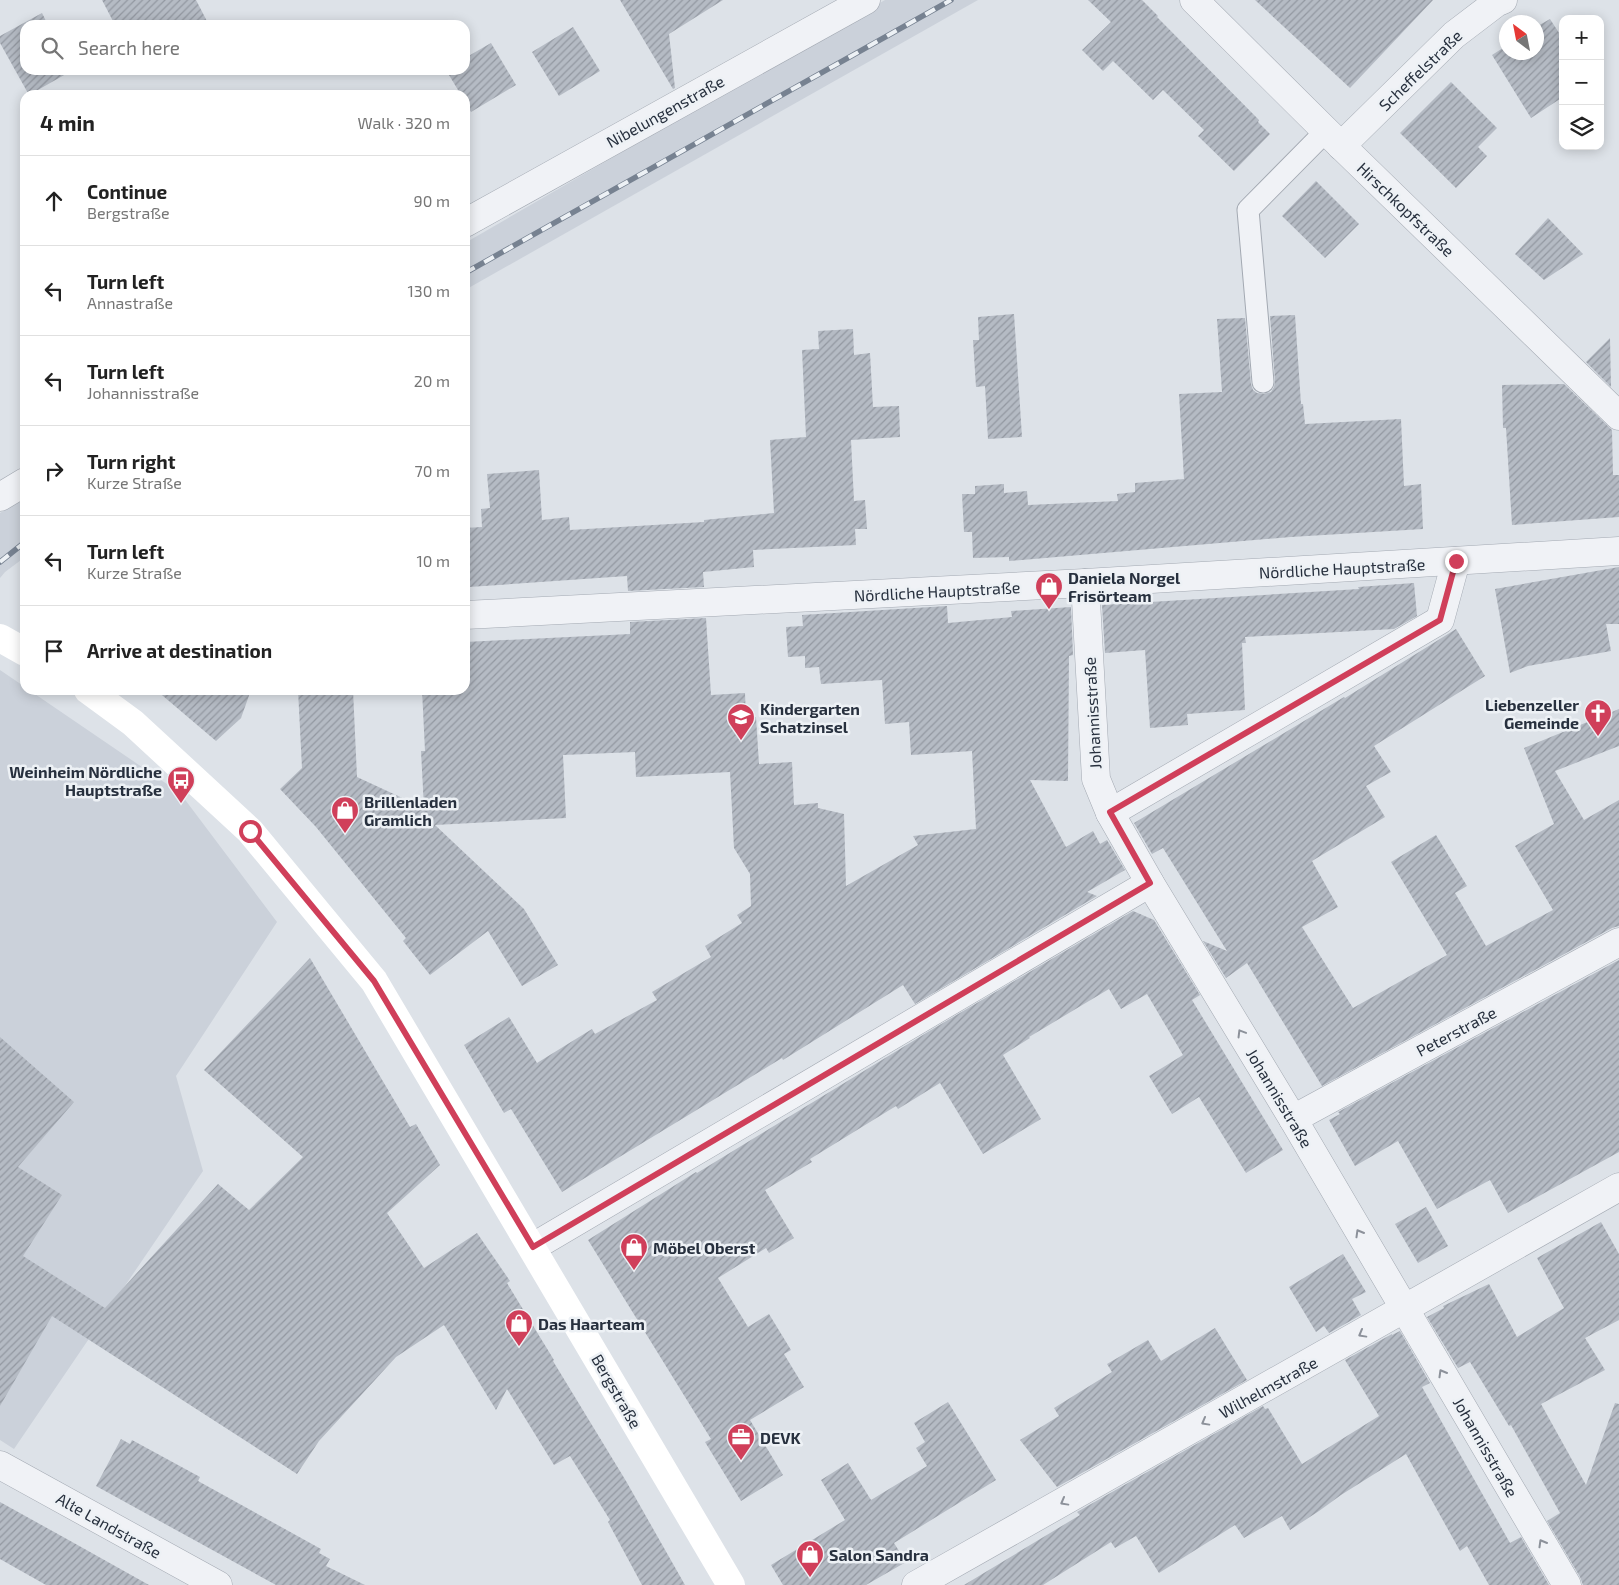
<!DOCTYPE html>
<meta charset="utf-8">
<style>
body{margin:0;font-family:"Exo 2",sans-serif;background:#f2f2f2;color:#222}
.controls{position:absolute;right:15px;top:15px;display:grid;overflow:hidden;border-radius:10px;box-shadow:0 2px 12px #0003}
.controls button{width:45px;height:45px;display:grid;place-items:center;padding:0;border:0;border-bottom:1px solid #e0e0e0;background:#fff;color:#222;font:25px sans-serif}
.compass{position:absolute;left:1499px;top:15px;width:45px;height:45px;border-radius:50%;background:#fff;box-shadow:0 2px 12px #0003;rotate:328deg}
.stop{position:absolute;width:15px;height:15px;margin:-11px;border:4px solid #d03f5a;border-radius:50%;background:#fff}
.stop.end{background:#d03f5a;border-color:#fff;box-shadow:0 1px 5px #0008}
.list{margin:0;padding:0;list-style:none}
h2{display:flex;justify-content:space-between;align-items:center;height:65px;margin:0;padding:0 20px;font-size:21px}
h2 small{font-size:16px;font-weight:400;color:#767676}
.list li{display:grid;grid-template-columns:32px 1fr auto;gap:15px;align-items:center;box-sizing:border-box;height:90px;padding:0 20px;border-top:1px solid #e0e0e0}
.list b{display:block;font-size:19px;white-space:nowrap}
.list p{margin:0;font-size:16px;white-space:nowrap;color:#767676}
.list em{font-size:16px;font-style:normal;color:#767676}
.icon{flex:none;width:28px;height:28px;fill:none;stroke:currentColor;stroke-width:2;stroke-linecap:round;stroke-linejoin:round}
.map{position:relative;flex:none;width:1619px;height:1585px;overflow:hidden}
.search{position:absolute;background:#fff;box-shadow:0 2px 12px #0003;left:20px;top:20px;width:450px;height:55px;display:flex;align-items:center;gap:12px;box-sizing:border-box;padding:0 18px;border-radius:15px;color:#767676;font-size:19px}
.panel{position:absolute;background:#fff;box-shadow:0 2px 12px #0003;left:20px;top:90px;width:450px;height:605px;border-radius:15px}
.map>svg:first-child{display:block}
.built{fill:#cbd1da}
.building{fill:url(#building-hatch)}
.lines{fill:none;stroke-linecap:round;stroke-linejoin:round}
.service-casing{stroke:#a3a9b2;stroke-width:23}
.minor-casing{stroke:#a3a9b2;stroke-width:29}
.service{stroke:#f0f2f6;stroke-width:21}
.minor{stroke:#f0f2f6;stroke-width:28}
.secondary{stroke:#fff;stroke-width:28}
.rail-casing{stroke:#778291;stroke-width:5.5}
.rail{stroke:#edf1f5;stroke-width:4;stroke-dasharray:11;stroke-linecap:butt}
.oneway{stroke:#8c919a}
.route{stroke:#d03f5a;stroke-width:6}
.labels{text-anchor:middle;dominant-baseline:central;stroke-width:5;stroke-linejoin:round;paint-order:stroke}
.street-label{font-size:16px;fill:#27303e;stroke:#edf1f5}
.poi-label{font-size:16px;font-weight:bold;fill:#27303e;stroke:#edf1f5;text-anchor:start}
</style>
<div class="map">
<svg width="1619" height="1585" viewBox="0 0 1619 1585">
<defs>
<pattern id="building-hatch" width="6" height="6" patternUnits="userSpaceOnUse" patternTransform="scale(1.25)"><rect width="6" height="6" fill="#b5bbc4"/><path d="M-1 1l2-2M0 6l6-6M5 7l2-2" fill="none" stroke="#9398a1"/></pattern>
</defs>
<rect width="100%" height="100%" fill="#dde2e8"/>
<!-- built -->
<g class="built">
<path d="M885,0H978L465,290V243Z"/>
<path d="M25,499V557L5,572L0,578V513Z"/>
<path d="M0,670L25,687V690H29L180,793L277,922L176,1076L203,1171L14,1449L0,1440Z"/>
</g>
<!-- building -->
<g class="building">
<path d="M102,0H196L209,25H115Z"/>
<path d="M620,0H723L669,34L675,88L673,89Z"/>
<path d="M1088,0H1142L1158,16L1157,17L1259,120L1258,122L1270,134L1234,171L1198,136L1204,130L1163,90L1153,100L1113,61L1103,71L1082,50L1111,22Z"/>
<path d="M1255,0H1433L1350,88Z"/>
<path d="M42,13L48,25H25V70H73L29,95L0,43V36Z"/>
<path d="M1550,19L1563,39V97L1531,118L1492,55L1506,46V52H1536V27Z"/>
<path d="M573,27L600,71L559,96L532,52Z"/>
<path d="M491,43L516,85L471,112L465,102V95H461L446,70H465V58Z"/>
<path d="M1451,82L1497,128L1478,147L1487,156L1456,188L1400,133Z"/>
<path d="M1316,181L1359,224L1325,258L1282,216Z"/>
<path d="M1548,218L1583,254L1544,280L1515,254Z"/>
<path d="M1014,314L1022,437L988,439L985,386L976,387L973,340H979L978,317Z"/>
<path d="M1295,315L1301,404H1303L1305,424L1401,419L1404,486L1421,484L1423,529L1291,537L1009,561V557L973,558L972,532H964L962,494H975V486L1004,484V493L1027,491L1028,505L1118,501L1117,494L1135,492V483L1184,479L1179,394L1222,392L1217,319L1245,318L1251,384L1253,390L1257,393L1264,394L1271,392L1274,387L1275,381L1270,316Z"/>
<path d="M853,329L854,355L870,353L873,407L899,406L900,437L851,440L854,501L865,500L867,529H855L856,545L753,550L754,567L703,572L704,587L628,591L627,576L469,587L465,528L482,527L481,509L490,508L487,474L539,470L542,520L569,517L570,530L704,522V520L774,513L770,440L806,437L802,350L819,349L818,331Z"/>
<path d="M1610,338L1611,387L1586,362Z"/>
<path d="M1564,384L1612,430L1613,475H1619V517L1512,525L1506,428H1503L1502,385Z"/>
<path d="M1619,567V624H1606L1611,651L1528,666L1510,673L1495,589Z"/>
<path d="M1414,583L1417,616L1394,629L1245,637L1246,643H1242L1245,710L1187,714L1188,725L1150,728L1145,650L1105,653L1102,605L1359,589L1358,587Z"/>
<path d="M947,606L948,623L1012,617L1011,611L1071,607L1073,655L1069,656L1068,781L1030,780L1066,847L1093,831L1100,844L1107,840L1125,870L1087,892L1097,896L915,1004L903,985L783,1060L782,1058L562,1192L511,1109L504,1113L464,1045L509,1017L537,1063L592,1029L595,1034L657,1000L652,992L711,957L705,946L742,923L737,915L751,906L750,874L734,848L730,772L636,777L635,752L563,755L566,818L435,825L524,909L558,965L522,986L488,931L430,975L403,941L406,938L316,827L280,789L302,768L298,690H353L357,777L424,808L421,751H425L422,690H465V642L630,634V622L706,618L711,695L745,693L746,718L756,717L759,764L792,762L794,805L818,803V808L844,814L846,886L918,845L913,836L976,829L972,751L911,755L909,722L885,724L882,680L821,684L819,667L805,668V656L788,657L786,627L803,626L802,615Z"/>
<path d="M1456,629L1485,676L1374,746L1391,772L1366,786L1385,817L1312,861L1338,907L1302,927L1353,1008L1447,955L1391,862L1436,835L1467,886L1455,893L1486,946L1553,910L1515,846L1554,824L1524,748L1619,709V746L1555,771L1584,820L1619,800V926L1612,928L1322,1086L1247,963L1226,978L1203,941L1227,951L1163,848L1152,854L1134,823L1344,697L1345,698Z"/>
<path d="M156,690H251L241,718L216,741Z"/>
<path d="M1133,911L1154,920L1200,995L1192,1000L1283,1150L1246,1173L1199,1097L1172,1114L1149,1076L1183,1055L1147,994L1121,1009L1109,989L1029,1037L1030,1038L1003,1055L1041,1119L983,1154L940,1083L898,1109L896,1106L810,1159L812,1162L765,1190L794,1238L769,1253L766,1248L718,1278L748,1327L769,1314L791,1350L784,1354L804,1387L750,1420L783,1475L741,1501L705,1442L711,1439L588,1240L696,1172L697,1173L931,1030Z"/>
<path d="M310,958L410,1127L416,1124L440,1165L387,1213L424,1268L477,1233L510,1281L507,1283L554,1360L553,1361L626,1481L685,1585H642L608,1522L610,1520L570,1456L554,1465L507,1389L496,1410L444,1325L396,1357L319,1441L297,1474L52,1316L0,1406V1037L74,1102L18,1167L62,1195L23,1256L105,1308L218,1184L249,1210L303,1157L204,1070Z"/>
<path d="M1619,960V1152L1508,1213L1490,1180L1437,1209L1398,1141L1355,1166L1329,1120L1340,1114L1338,1112Z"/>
<path d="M1426,1207L1448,1246L1418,1263L1395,1224Z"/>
<path d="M1601,1222L1619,1254V1320L1585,1338L1605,1370L1541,1404L1586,1485L1615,1403L1619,1404V1585H1583L1580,1577L1547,1521L1560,1513L1511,1425L1509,1426L1470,1362L1458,1368L1427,1317L1444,1308L1443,1306L1489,1284L1517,1337L1564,1308L1537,1258Z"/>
<path d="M1343,1254L1366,1292L1352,1299L1361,1315L1329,1333L1324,1326L1316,1332L1289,1287Z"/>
<path d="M1215,1328L1247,1380L1057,1487L1020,1440L1059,1416L1054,1408L1112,1372L1107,1364L1148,1340L1161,1361Z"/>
<path d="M1400,1331L1430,1383L1422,1387L1510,1543L1521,1537L1549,1585H1489L1467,1546L1460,1551L1406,1454L1341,1495L1319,1511L1290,1530L1282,1516L1244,1538L1235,1525L1159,1573L1136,1536L1115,1548L1111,1542L1043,1585H964L1080,1515L1077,1512L1263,1406L1265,1409L1268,1408L1302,1464L1379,1416L1345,1360L1392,1334V1335Z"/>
<path d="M948,1402L996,1480L894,1543L906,1562L866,1585H783L771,1565L845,1520L821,1480L848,1463L871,1500L927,1466L916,1448L925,1442L914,1423Z"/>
<path d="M121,1439L130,1444L132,1440L200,1477L198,1481L321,1549L319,1553L330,1559L326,1566L365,1585H276L96,1486Z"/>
<path d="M0,1502L65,1538L149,1585H46L0,1559Z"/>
</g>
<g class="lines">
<!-- service casing -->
<g class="service-casing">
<path id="service" d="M1263,382L1248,210L1326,131"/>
</g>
<!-- minor casing -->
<g class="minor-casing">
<g id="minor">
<path d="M1194,0L1326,131L1619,416"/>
<path d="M1341,146L1454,35L1496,3L1503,0"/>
<path d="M465,223L866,0"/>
<path d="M0,497L25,482"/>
<path d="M1085,583L1096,779L1110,813L1150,883L1293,1119L1567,1585"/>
<path d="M465,615L1085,583L1619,551"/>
<path d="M1110,813L1440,620L1456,561"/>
<path d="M1293,1119L1619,942"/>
<path d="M533,1247L1150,883"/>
<path d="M0,1465L218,1585"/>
<path d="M916,1585L1619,1187"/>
</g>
</g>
<!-- service -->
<use href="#service" class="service"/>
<!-- minor -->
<use href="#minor" class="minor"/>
<!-- secondary -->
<g class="secondary">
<path d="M0,638L25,652"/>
<path d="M88,690L133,723L250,831L374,981L731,1585"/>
</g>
<!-- rail casing -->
<g class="rail-casing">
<g id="rail">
<path d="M465,273L951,0"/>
<path d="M0,562L25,542"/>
</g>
</g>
<!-- rail -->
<use href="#rail" class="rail"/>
</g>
<!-- one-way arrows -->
<defs><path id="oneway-chevron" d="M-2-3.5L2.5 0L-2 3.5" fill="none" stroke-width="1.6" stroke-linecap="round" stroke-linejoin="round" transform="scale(1.25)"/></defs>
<g class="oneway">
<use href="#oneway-chevron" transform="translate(1241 1033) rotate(-121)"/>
<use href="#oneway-chevron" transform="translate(1359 1233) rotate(-120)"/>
<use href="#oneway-chevron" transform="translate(1362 1334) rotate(151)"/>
<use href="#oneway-chevron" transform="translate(1442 1373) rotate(-120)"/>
<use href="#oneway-chevron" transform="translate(1205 1422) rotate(151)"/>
<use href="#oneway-chevron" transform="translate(1064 1502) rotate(151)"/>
<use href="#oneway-chevron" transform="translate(1542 1543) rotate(-120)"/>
</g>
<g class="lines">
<!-- route -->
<path class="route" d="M250,831L374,981L533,1247L1150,883L1110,812L1440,620L1456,561"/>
</g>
<!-- icons -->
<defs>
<g id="shop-pin" transform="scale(1.4375)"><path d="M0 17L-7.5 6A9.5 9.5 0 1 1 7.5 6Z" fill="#d03f5a" stroke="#edf1f5"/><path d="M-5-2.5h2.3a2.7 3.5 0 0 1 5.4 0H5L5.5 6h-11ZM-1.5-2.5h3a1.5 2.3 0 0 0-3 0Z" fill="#fff"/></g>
<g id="church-pin" transform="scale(1.4375)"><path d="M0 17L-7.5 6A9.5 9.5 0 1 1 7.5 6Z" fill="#d03f5a" stroke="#edf1f5"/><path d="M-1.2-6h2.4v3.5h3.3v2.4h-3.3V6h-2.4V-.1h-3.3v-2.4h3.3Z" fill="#fff"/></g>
<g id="school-pin" transform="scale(1.4375)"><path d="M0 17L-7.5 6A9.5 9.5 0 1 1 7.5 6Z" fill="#d03f5a" stroke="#edf1f5"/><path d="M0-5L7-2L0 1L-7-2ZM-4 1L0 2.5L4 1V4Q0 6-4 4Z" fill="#fff"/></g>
<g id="bus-pin" transform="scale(1.4375)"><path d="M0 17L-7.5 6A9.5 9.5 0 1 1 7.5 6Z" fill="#d03f5a" stroke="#edf1f5"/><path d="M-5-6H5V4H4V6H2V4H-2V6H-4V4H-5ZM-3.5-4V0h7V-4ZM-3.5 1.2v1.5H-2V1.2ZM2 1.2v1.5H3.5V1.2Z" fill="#fff"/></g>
<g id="office-pin" transform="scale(1.4375)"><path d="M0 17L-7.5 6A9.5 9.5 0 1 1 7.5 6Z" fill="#d03f5a" stroke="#edf1f5"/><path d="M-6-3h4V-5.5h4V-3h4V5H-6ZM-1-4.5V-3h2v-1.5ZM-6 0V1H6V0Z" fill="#fff"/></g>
</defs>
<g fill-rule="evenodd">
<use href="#shop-pin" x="1049" y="586"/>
<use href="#church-pin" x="1598" y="713"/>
<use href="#school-pin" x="741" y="717"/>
<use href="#bus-pin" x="181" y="780"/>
<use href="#shop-pin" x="345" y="810"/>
<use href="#shop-pin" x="634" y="1247"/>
<use href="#shop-pin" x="519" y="1323"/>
<use href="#office-pin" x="741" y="1437"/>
<use href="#shop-pin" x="810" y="1554"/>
</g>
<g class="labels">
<!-- street labels -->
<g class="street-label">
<text transform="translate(1420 70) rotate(-44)">Scheffelstraße</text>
<text transform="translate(665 111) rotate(-29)">Nibelungenstraße</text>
<text transform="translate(1406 209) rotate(44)">Hirschkopfstraße</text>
<text transform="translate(1342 568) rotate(-3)">Nördliche Hauptstraße</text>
<text transform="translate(937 591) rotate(-3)">Nördliche Hauptstraße</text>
<text transform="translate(1092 713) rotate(-93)">Johannisstraße</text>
<text transform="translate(1456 1031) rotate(-28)">Peterstraße</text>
<text transform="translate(1280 1098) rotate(59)">Johannisstraße</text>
<text transform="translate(1268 1387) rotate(-29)">Wilhelmstraße</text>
<text transform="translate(617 1391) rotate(60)">Bergstraße</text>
<text transform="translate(1486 1447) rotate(60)">Johannisstraße</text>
<text transform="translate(109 1525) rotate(29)">Alte Landstraße</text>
</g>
<!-- poi labels -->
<g class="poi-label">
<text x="1068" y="577">Daniela Norgel<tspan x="1068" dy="18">Frisörteam</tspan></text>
<text x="1579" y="704" text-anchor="end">Liebenzeller<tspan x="1579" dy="18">Gemeinde</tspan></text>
<text x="760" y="708">Kindergarten<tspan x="760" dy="18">Schatzinsel</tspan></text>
<text x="162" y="771" text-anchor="end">Weinheim Nördliche<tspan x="162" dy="18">Hauptstraße</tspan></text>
<text x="364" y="801">Brillenladen<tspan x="364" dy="18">Gramlich</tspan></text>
<text x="653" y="1247">Möbel Oberst</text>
<text x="538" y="1323">Das Haarteam</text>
<text x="760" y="1437">DEVK</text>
<text x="829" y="1554">Salon Sandra</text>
</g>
</g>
</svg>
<div class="controls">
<button>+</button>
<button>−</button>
<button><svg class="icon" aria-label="layers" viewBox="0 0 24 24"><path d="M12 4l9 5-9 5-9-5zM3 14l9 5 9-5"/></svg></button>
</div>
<svg class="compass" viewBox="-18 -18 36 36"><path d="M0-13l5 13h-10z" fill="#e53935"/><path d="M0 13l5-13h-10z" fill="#767676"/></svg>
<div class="stop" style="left:250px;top:831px"></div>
<div class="stop end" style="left:1456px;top:561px"></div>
<div class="search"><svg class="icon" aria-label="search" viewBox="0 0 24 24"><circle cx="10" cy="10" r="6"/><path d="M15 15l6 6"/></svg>Search here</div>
<section class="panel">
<h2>4 min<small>Walk · 320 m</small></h2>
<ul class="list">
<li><svg class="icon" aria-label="ahead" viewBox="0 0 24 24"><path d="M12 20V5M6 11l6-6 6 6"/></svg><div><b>Continue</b><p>Bergstraße</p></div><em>90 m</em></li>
<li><svg class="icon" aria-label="left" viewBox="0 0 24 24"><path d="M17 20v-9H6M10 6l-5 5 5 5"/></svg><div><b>Turn left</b><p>Annastraße</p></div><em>130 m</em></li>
<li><svg class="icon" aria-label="left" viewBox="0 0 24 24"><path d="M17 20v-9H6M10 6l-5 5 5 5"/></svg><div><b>Turn left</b><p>Johannisstraße</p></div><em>20 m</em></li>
<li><svg class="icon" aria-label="right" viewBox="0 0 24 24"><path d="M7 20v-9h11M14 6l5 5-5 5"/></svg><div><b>Turn right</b><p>Kurze Straße</p></div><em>70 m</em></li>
<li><svg class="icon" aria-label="left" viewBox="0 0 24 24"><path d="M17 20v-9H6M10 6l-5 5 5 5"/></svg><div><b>Turn left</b><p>Kurze Straße</p></div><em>10 m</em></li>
<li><svg class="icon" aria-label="arrive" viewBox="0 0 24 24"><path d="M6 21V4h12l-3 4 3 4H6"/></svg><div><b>Arrive at destination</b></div></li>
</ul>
</section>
</div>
